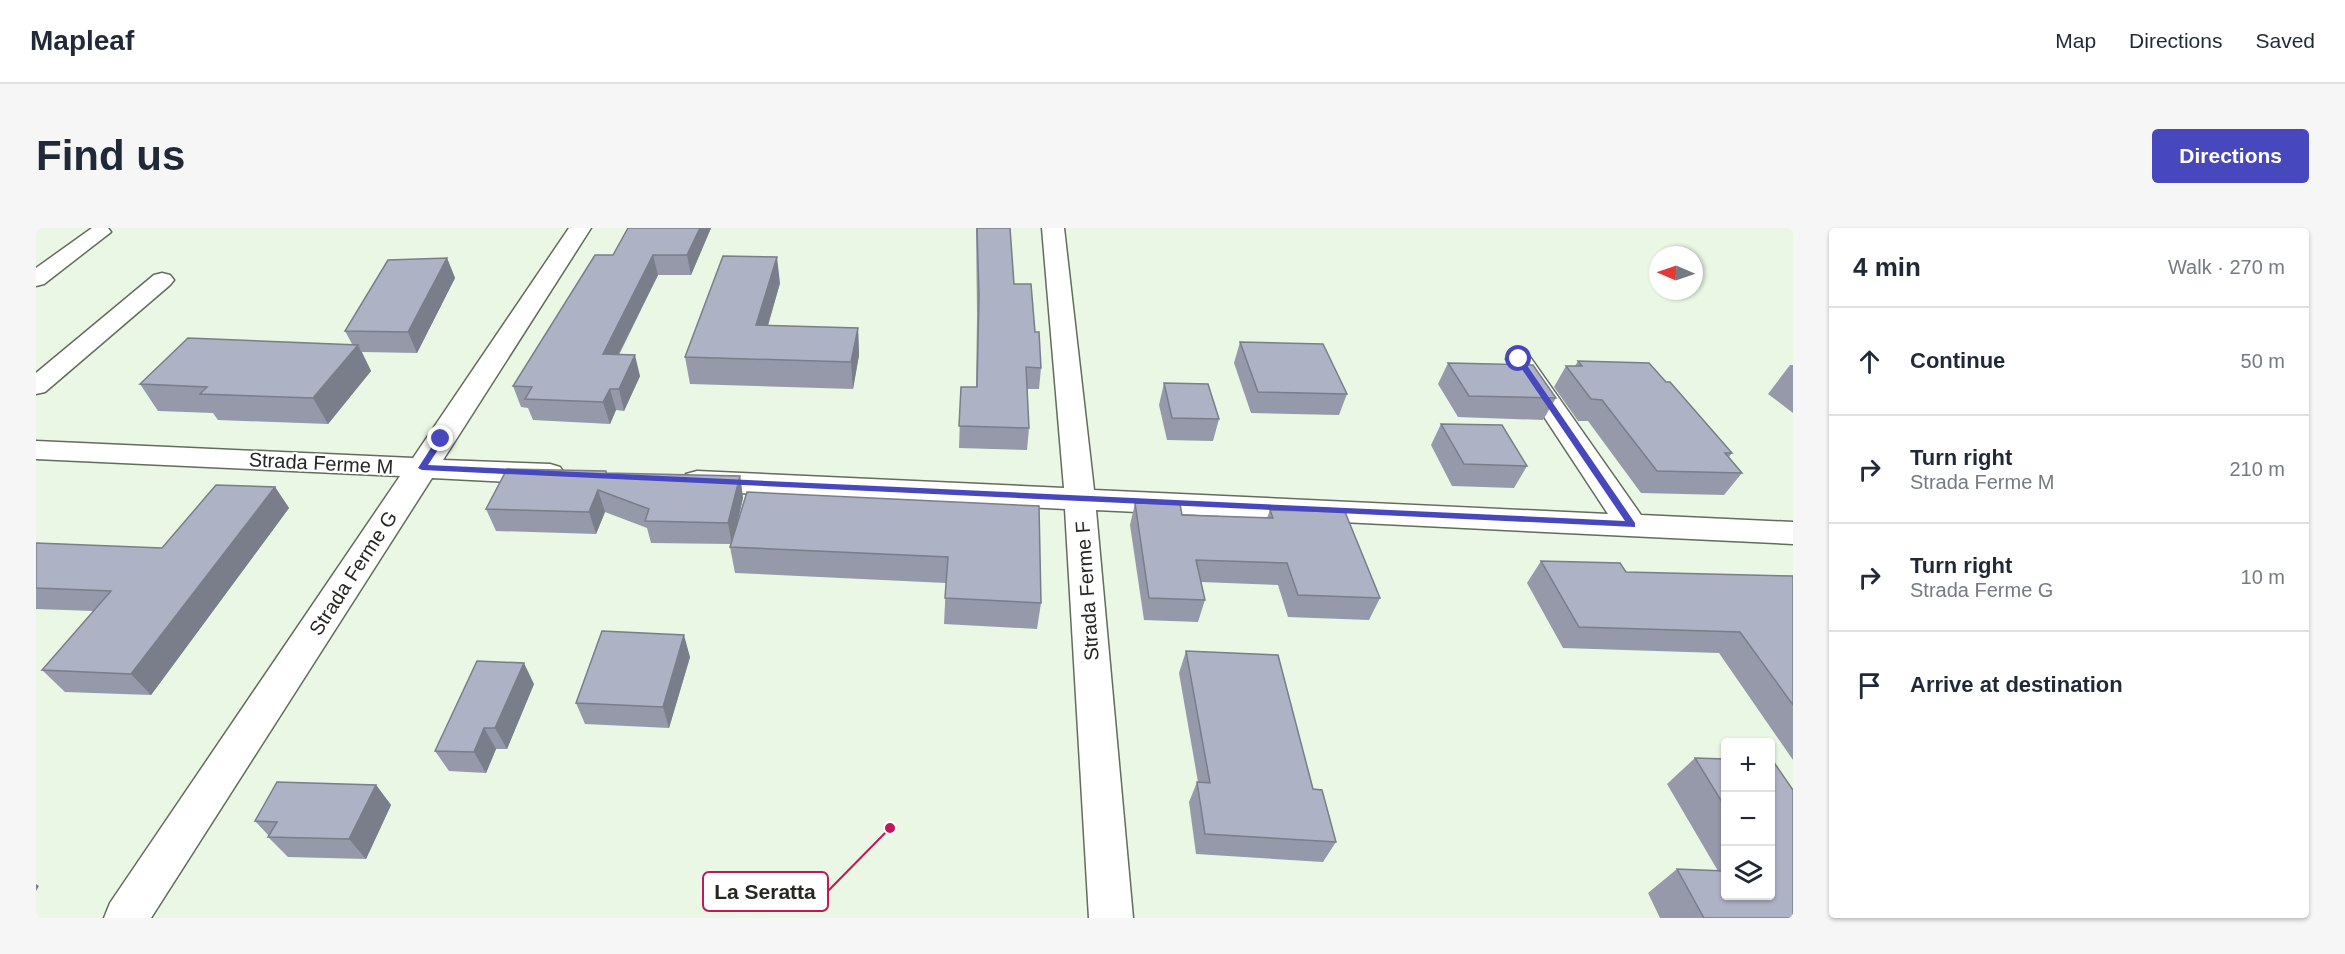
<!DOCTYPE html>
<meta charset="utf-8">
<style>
body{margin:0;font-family:Arial,sans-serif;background:#f6f6f7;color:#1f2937}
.controls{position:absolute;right:18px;bottom:18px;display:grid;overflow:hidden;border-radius:6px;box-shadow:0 2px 4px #0004}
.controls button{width:54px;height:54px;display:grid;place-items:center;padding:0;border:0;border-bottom:2px solid #e0e1e3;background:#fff;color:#1f2937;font:30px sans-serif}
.compass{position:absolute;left:1613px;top:18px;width:54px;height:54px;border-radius:50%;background:#fff;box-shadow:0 2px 4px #0004;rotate:272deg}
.stop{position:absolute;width:18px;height:18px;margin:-14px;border:4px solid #4748bd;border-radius:50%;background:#fff}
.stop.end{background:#4748bd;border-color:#fff;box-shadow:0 2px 6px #0008}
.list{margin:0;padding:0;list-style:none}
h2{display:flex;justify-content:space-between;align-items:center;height:78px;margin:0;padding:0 24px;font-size:26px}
h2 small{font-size:20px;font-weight:400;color:#747a83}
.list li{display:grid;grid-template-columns:39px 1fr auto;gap:18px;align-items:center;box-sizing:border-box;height:108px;padding:0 24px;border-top:2px solid #e0e1e3}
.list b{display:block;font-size:22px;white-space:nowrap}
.list p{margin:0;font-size:20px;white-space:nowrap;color:#747a83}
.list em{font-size:20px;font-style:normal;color:#747a83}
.icon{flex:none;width:33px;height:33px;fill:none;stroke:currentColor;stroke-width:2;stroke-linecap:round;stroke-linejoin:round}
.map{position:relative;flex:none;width:1757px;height:690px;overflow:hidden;border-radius:6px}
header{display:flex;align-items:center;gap:36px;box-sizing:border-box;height:84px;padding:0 30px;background:#fff;border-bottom:2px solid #e0e1e3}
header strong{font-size:28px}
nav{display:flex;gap:33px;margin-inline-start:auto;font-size:21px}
.intro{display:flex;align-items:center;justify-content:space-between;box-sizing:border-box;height:144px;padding:0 36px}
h1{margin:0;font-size:42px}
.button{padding:15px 27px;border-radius:6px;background:#4748bd;color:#fff;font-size:21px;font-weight:700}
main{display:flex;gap:36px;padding:0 36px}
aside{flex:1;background:#fff;border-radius:6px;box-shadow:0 2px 4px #0004}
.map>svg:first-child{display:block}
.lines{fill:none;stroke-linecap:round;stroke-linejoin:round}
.minor-casing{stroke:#626d5d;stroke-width:3}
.minor{fill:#fff;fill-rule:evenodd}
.wall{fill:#9699a9}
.shaded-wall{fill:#7a7d8a}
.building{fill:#aeb2c5;stroke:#7a7d8a;stroke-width:1.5}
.route{fill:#4748bd}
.labels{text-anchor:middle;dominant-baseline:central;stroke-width:4.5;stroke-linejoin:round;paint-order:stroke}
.street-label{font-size:20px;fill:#242821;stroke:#fff}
.leader{fill:none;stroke:#c2185b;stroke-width:2}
.callout-dot{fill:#c2185b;stroke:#fff;stroke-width:2}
.callout{fill:#fff;stroke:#c2185b;stroke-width:2}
.callout-label{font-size:21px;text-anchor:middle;font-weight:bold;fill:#242821}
</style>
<header>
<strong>Mapleaf</strong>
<nav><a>Map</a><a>Directions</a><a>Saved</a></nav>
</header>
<div class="intro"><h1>Find us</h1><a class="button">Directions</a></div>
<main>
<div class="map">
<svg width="1757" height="690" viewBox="0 0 1757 690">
<rect width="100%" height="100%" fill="#eaf7e4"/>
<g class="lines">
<!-- minor casing -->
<g class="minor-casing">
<g id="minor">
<path d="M56,0H72L75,4L8,56L0,58V40Z"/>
<path d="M533,0H555L407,232L514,236L524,239L529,246L524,253L514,256L396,250L115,690H68L74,675L364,248L0,231V213L377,230Z"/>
<path d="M1006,0H1028L1058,262L1572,286L1470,131L1474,126L1483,123L1492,126L1605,287L1757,294V316L1060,282L1097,690H1053L1029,281L661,263L650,260L646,253L650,246L661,243L1028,260Z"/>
<path d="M126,45L134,47L138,52L134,57L9,164L0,166V145L118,47Z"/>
</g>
</g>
<!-- minor -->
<use href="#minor" class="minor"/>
</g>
<!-- wall -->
<g class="wall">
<path d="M592,0H675L655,47H622L583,127L604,148L588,183L580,182L574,196L497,192L492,180L485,179L477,158L577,27Z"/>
<path d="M940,0H974L978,56L999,104L1005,140L1003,161H991L993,200L991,222L923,220L925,159H940L941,88Z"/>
<path d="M411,30L419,50L381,125L326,124L335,143L292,196L182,192L177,185L122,183L104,156L316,116L309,103Z"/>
<path d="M744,55L732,98L822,100L823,127L817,161L654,156L649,129Z"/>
<path d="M1204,114L1311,166L1303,187L1215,185L1198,135Z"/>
<path d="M1542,133L1696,225L1693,229L1706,245L1688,267L1605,265L1552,193H1542L1518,159L1530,138H1539Z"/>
<path d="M1412,135L1520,170L1507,192L1422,189L1402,156Z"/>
<path d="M1754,137H1757V185L1732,166Z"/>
<path d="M1128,155L1183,191L1177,213L1131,212L1123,177Z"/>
<path d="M1405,196L1491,238L1478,260L1416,258L1395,217Z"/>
<path d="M570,243L571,245L704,248L707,270L701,297L1003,278L1005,375L1001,401L908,396L910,355L699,345L694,319L695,316L615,315L611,300L569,284L560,306L460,303L450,281Z"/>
<path d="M239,259L253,280L115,467L29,464L6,442L58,383L0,381V315L126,320Z"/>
<path d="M1099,275L1146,287L1231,290L1234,282L1344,370L1333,392L1252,389L1242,357L1165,354L1169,372L1162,394L1108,392L1094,297Z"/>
<path d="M1505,333L1590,344L1757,348V532L1683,425L1527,420L1491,355Z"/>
<path d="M1150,423L1277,561L1300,614L1287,634L1160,626L1153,574L1161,554H1162L1143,445Z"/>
<path d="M654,429L633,500L549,496L540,475Z"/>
<path d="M498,456L471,521H460L450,545L413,543L399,523Z"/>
<path d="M1659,530L1689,531V668H1734L1757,690H1624L1612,665L1641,641L1682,643L1631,556Z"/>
<path d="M340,557L355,577L330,631L252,629L232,609L233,608L219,593Z"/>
</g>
<!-- shaded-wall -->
<g class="shaded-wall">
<path d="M664,0H675L655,47L651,27Z"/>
<path d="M617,27L622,47L572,147L567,126Z"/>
<path d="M741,29L744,55L724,124L720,97Z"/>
<path d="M411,30L419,50L381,125L372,104Z"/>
<path d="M822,100L823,127L817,161L815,134Z"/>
<path d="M322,117L335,143L292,196L277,170Z"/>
<path d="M599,127L604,148L588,183L583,161Z"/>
<path d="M574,161L580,182L574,196L567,174Z"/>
<path d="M704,248L707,270L696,316L692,295Z"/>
<path d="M239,259L253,280L115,467L95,446Z"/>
<path d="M562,262L569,284L560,306L553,284Z"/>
<path d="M648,407L654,429L633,500L627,479Z"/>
<path d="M488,435L498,456L471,521L459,500Z"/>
<path d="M448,500L460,521L450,545L438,524Z"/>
<path d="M340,557L355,577L330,631L313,611Z"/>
<path d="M0,656L3,658L0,663Z"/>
</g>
<!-- building -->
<g class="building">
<path d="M592,0H664L651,27H617L567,126L599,127L583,161H574L567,174L489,171L496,159L477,158L559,27H577Z"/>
<path d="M941,0H974L978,56H995L999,104H1003L1005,140L990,139L993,200L923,198L925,159H941L943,68Z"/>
<path d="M687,28L741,29L720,97L822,100L815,134L649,129Z"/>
<path d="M411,30L372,104L309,103L352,32Z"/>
<path d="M152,110L322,117L277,170L164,166L171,159L104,156Z"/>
<path d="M1204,114L1287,116L1311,166L1222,164Z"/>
<path d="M1542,133L1613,135L1630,154H1634L1696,225H1689L1706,245L1621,243L1566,172L1555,171L1530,138H1546Z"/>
<path d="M1412,135L1497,137L1520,170L1433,168Z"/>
<path d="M1128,155L1172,156L1183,191L1136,190Z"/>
<path d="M1405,196L1466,197L1491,238L1428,236Z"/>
<path d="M471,241L570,243V245L704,248L692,295L609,293L613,281L562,262L553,284L450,281Z"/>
<path d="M180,257L239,259L95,446L6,442L75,363L0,360V315L126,320Z"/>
<path d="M711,264L1003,278L1005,375L909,370L912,329L694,319Z"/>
<path d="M1099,275L1144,276L1146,287L1237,290L1234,282L1309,284L1344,370L1262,367L1251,335L1160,332L1169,372L1113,370Z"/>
<path d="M1505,333L1584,335L1590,344L1757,348V477L1704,404L1543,399Z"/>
<path d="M566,403L648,407L627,479L540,475Z"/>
<path d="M1150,423L1242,427L1277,561L1286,562L1300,614L1169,606L1161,554L1174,555Z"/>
<path d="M441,433L488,435L459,500H448L438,524L399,523Z"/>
<path d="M1659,530L1689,531V579Z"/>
<path d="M1734,533H1737L1757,562V690H1668L1641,641L1689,643V668H1734Z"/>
<path d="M241,554L340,557L313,611L232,609L241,594L219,593Z"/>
</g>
<!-- route -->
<path class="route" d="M1480,130H1486L1599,295V299L386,242L382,240L402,209H405L409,211L392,237L1589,293L1479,131Z"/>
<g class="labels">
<!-- street labels -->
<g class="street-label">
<text transform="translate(285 235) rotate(3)">Strada Ferme M</text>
<text transform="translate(317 345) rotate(-57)">Strada Ferme G</text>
<text transform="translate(1051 363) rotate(-94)">Strada Ferme F</text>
</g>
</g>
<!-- callouts -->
<path class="leader" d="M854 600L792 663"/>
<circle class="callout-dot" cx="854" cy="600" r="6"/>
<rect class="callout" x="667" y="644" width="125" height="39" rx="6"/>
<g class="callout-label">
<text x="729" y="671">La Seratta</text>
</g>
</svg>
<div class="controls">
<button>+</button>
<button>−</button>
<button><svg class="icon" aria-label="layers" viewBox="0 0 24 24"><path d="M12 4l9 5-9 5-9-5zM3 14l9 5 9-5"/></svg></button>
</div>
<svg class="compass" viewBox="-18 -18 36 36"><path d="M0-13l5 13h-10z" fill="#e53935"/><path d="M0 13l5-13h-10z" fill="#747a83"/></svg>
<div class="stop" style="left:1483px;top:131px"></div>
<div class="stop end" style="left:405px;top:211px"></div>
</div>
<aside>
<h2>4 min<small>Walk · 270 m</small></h2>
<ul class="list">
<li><svg class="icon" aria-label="ahead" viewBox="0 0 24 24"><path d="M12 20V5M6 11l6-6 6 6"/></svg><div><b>Continue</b></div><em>50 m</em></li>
<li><svg class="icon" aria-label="right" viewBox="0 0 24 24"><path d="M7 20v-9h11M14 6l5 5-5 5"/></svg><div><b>Turn right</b><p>Strada Ferme M</p></div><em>210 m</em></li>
<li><svg class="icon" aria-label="right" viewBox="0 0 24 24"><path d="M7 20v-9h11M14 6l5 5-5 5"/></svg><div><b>Turn right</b><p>Strada Ferme G</p></div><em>10 m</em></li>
<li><svg class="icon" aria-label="arrive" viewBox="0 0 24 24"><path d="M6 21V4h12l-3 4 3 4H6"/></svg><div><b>Arrive at destination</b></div></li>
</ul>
</aside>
</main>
